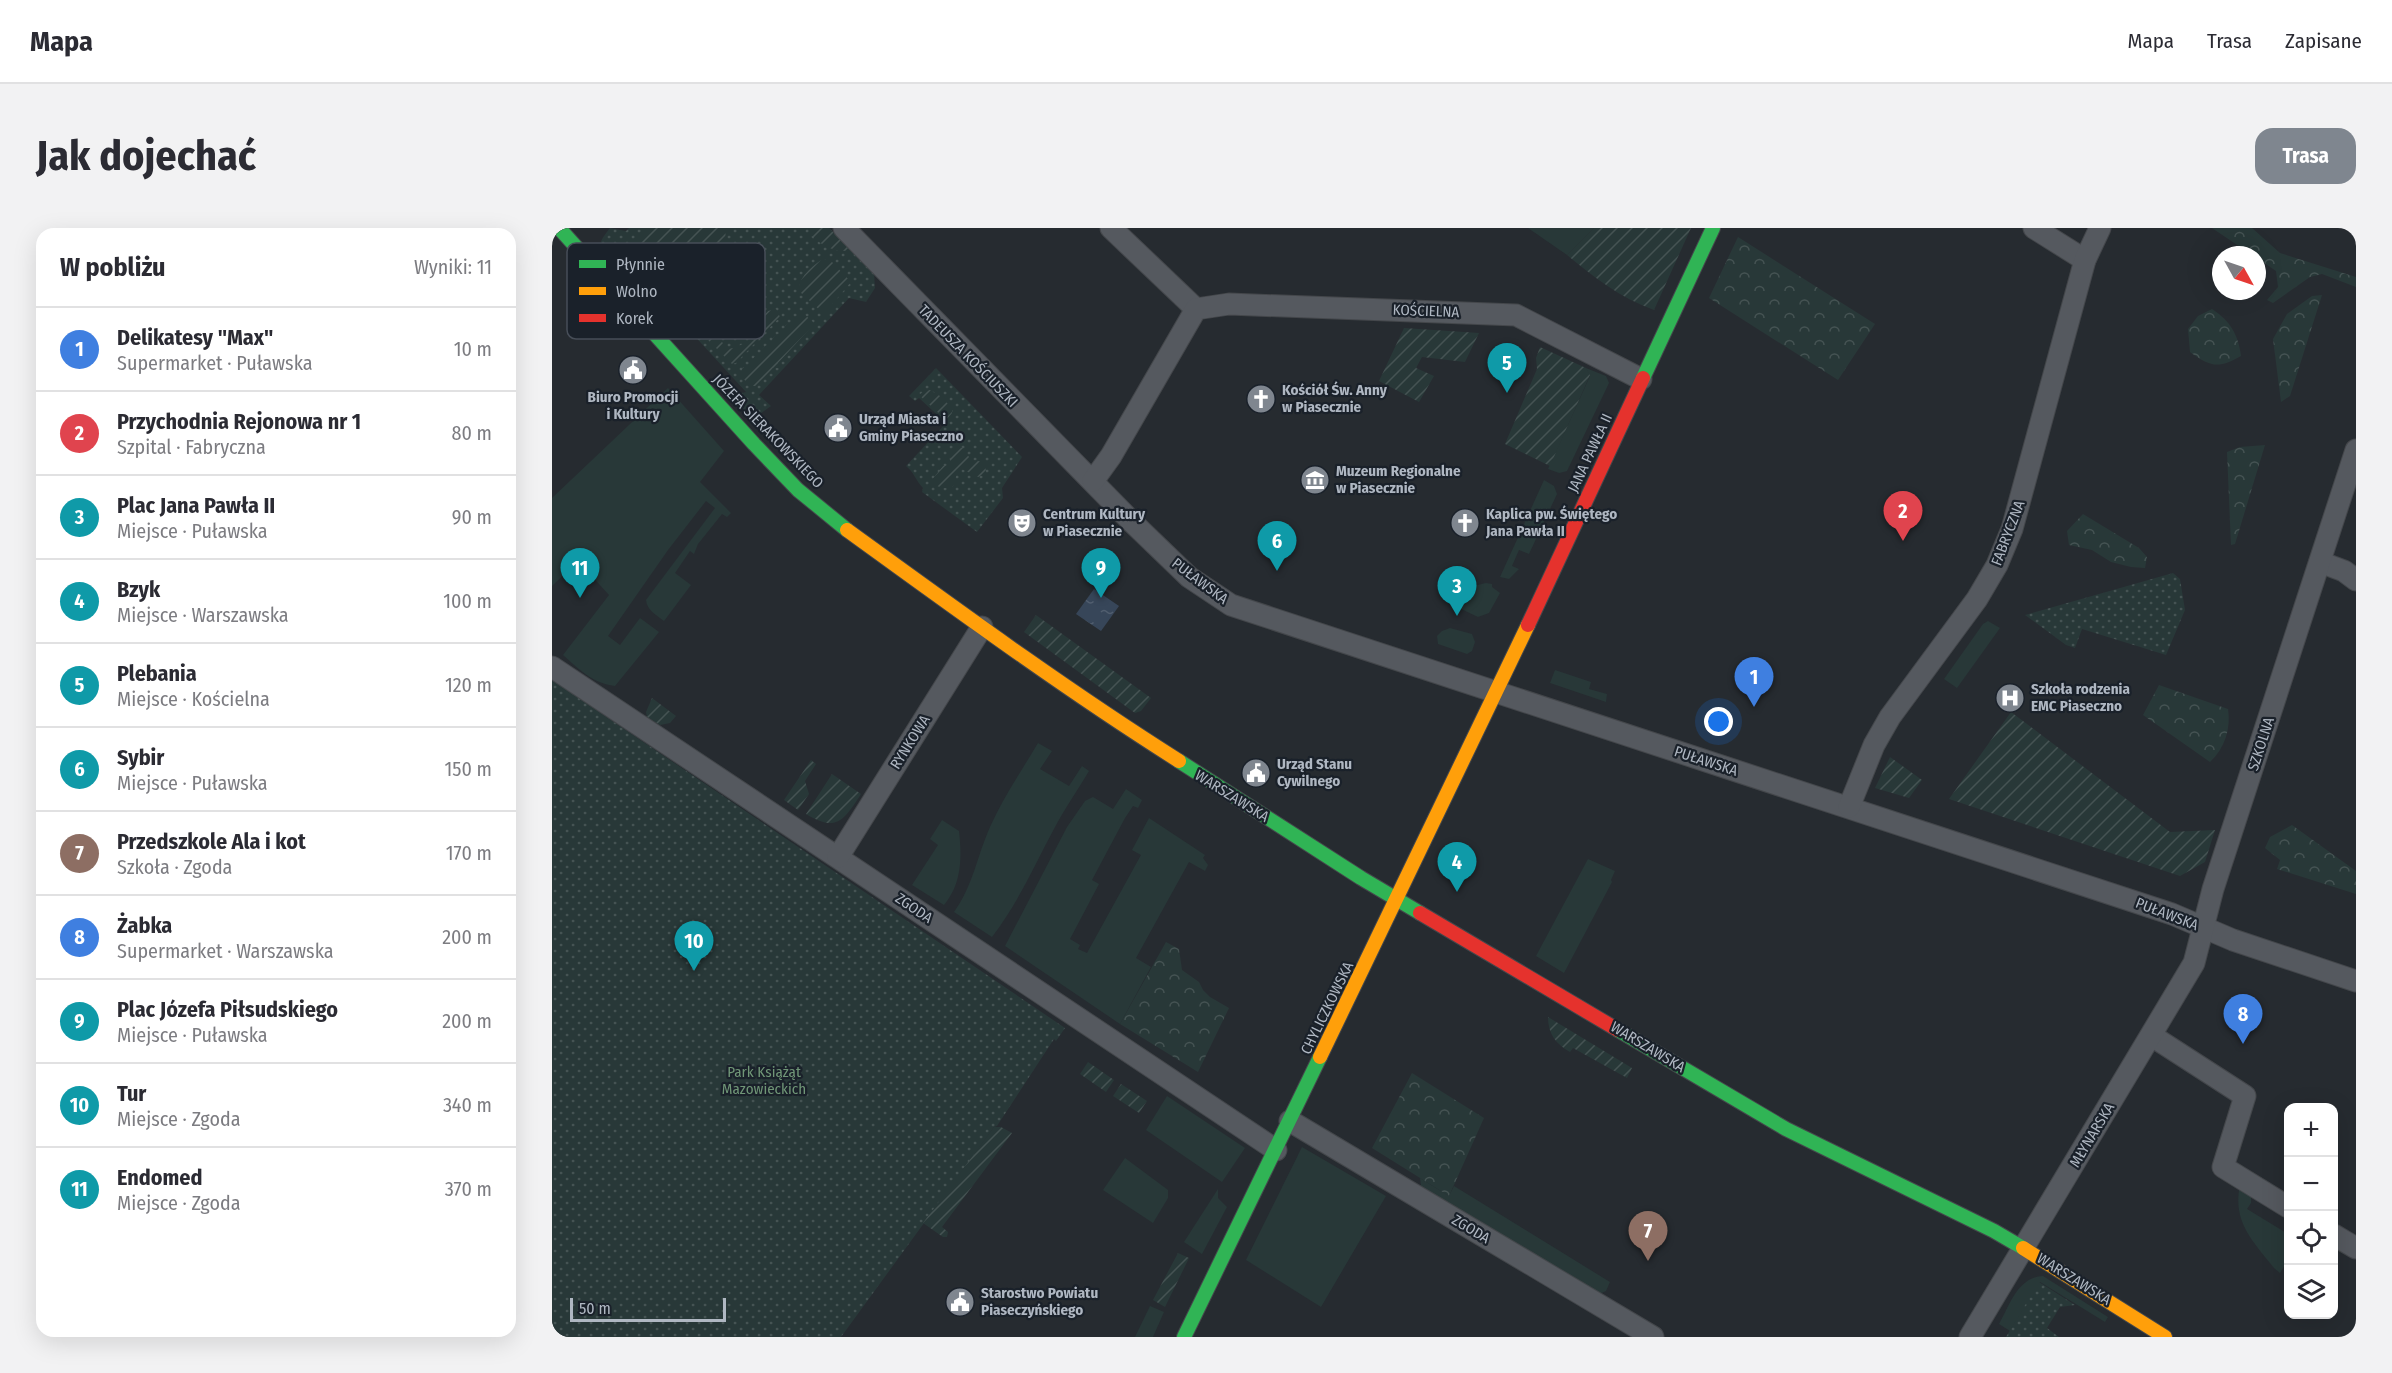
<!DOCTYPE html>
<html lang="pl">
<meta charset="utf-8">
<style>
body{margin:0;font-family:"Fira Sans Condensed",sans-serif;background:#f2f2f3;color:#2b2b33}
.controls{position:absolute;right:18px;bottom:18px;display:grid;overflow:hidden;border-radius:12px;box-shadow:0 6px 24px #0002}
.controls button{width:54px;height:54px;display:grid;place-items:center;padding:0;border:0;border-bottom:2px solid #e1e1e2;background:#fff;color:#2b2b33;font:30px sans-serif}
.compass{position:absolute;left:1660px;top:18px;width:54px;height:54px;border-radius:50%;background:#fff;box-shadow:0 6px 24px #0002;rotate:130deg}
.scale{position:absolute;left:18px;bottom:15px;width:156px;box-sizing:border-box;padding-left:6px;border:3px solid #afb7c2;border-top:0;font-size:16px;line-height:21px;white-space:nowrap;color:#afb7c2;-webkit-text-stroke:4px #1a212a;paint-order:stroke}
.you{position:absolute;left:1167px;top:494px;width:21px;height:21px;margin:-15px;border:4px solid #fff;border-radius:50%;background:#1a73e8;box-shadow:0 0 0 9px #1a73e833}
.badge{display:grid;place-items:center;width:39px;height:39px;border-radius:50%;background:#7f868f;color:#fff;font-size:20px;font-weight:700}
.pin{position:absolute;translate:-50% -50px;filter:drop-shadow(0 2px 3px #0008)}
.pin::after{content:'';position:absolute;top:32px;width:21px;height:18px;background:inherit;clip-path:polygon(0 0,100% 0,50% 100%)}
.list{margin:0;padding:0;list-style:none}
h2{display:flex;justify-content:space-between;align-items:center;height:78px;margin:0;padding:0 24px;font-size:26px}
h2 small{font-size:20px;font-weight:400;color:#7c7c81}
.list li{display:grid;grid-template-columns:39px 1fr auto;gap:18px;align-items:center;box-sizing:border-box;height:84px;padding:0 24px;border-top:2px solid #e1e1e2}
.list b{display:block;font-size:22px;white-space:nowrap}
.list p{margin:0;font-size:20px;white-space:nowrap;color:#7c7c81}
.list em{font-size:20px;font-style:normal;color:#7c7c81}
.icon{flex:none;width:33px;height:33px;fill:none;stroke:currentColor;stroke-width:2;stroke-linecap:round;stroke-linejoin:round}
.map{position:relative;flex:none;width:1804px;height:1109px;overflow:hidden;border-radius:18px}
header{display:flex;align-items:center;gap:36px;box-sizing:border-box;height:84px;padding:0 30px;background:#fff;border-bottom:2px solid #e1e1e2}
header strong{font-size:28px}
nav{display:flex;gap:33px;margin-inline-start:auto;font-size:21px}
.intro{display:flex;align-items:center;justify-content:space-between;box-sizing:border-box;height:144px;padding:0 36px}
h1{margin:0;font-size:42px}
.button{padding:15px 27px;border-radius:18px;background:#7f868f;color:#fff;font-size:21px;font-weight:700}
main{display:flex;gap:36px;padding:0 36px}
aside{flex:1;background:#fff;border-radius:18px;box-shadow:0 6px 24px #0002}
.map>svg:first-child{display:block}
.grass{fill:#283838}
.forest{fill:url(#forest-crowns)}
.park{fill:url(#park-dots)}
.garden{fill:url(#garden-furrows)}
.water{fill:url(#water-ripples)}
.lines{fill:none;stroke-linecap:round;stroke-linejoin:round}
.street-casing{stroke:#44474b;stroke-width:23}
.fast-casing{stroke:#44474b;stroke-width:16}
.slow-casing{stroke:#44474b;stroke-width:16}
.jam-casing{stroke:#44474b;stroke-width:16}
.street{stroke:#55595f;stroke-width:21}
.fast{stroke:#30b455;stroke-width:14}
.slow{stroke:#ff9f0a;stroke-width:14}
.jam{stroke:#e5322d;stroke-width:14}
.labels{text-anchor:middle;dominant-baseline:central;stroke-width:4.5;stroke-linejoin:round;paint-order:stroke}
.street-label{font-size:15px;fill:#afb7c2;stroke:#1a212a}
.poi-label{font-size:15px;font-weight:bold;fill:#afb7c2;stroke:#1a212a;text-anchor:start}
.park-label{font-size:15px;fill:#709677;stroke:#1a212a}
.key{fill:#1a212a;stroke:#474e58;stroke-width:1.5}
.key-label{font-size:16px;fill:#afb7c2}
</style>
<header>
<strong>Mapa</strong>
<nav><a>Mapa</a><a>Trasa</a><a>Zapisane</a></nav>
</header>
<div class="intro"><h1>Jak dojechać</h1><a class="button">Trasa</a></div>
<main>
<aside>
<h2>W pobliżu<small>Wyniki: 11</small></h2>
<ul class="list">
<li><span class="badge" style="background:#3f7fe0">1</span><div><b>Delikatesy &quot;Max&quot;</b><p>Supermarket · Puławska</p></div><em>10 m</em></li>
<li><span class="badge" style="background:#e0444e">2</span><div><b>Przychodnia Rejonowa nr 1</b><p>Szpital · Fabryczna</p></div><em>80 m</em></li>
<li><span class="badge" style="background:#0f9aa8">3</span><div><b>Plac Jana Pawła II</b><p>Miejsce · Puławska</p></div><em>90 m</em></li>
<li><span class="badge" style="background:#0f9aa8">4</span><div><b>Bzyk</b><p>Miejsce · Warszawska</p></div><em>100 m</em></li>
<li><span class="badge" style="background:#0f9aa8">5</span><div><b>Plebania</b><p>Miejsce · Kościelna</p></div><em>120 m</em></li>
<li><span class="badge" style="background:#0f9aa8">6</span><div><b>Sybir</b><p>Miejsce · Puławska</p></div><em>150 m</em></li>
<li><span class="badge" style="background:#8d6e63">7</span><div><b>Przedszkole Ala i kot</b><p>Szkoła · Zgoda</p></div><em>170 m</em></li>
<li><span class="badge" style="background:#3f7fe0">8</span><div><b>Żabka</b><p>Supermarket · Warszawska</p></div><em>200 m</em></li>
<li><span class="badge" style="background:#0f9aa8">9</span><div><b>Plac Józefa Piłsudskiego</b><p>Miejsce · Puławska</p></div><em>200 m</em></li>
<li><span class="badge" style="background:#0f9aa8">10</span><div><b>Tur</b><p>Miejsce · Zgoda</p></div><em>340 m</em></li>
<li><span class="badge" style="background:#0f9aa8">11</span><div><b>Endomed</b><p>Miejsce · Zgoda</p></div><em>370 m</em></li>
</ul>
</aside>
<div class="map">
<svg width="1804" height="1109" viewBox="0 0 1804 1109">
<defs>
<pattern id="forest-crowns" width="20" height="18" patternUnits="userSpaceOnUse" patternTransform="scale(1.5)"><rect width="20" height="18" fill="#283838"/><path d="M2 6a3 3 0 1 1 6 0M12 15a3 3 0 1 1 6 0" fill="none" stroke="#455353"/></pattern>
<pattern id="park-dots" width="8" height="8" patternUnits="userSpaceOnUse" patternTransform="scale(1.5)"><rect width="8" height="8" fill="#283838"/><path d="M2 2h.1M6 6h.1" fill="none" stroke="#455353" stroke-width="1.8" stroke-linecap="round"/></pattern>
<pattern id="garden-furrows" width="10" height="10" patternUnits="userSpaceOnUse" patternTransform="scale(1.5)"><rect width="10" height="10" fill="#283838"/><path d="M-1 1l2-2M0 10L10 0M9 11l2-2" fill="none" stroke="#455353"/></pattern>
<pattern id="water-ripples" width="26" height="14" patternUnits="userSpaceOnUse" patternTransform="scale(1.5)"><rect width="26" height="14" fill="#374659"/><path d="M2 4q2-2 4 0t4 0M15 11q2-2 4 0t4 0" fill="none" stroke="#515e6f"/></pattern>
</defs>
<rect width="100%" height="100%" fill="#262b30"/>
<!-- grass -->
<g class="grass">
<path d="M976,0H1042L1015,27Z"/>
<path d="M1034,140L1054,148L1057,155L1015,243L1007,245L996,241L1038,148Z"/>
<path d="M116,160L172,223L148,254L179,285L175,289L170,286L146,316L142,326L138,323L123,345L139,357L112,393C104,387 95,382 94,372L163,280L154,273L116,322L56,408L68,417L88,390L107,404L63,458C40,455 28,442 11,427L57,367L26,333L0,358V270Z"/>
<path d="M992,252L1002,258L1005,266L977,326L967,322L960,338L967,341L957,351L948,349Z"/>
<path d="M934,355L940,356V359L948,365L937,385L926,389L903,378V372C911,363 922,357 934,355Z"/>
<path d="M1436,393L1448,400L1405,460L1392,451L1431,396Z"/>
<path d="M898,400L920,406L923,414L920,423L915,426L886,416L885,408L890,403Z"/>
<path d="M1003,442L1039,454L1037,461L1055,466L1054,474L998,455Z"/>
<path d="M486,515L500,523L488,541L517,558L530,538L537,543C526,562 513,580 503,599C482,638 467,674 440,709L402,684C421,658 425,628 438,599C451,570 470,542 486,515Z"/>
<path d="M574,561L590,572L586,580L581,578L573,590L540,652L547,656L518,711L528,717L526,721L535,725L589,627L580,622L597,590L653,627L651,630L656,637L653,643L637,634L584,730L599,739L568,796L453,718L515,599L533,573L541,569L561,581Z"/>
<path d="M390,592L407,603C410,629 410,656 392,677L360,657L386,617L378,611Z"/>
<path d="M1036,631L1063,643L1059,652L1060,654L1012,745L984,728Z"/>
<path d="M615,868L693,920L670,954L594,902Z"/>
<path d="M750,919L834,968L769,1079L694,1032Z"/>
<path d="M573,930L616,962V970L601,995L551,962Z"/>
<path d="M868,950L897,968L902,958L1058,1054L1054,1063L1047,1066L874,963L869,958Z"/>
<path d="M1688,957L1699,968V975L1695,981L1736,1006V1032L1728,1045L1722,1040C1701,1013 1680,994 1688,957Z"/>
<path d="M666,961V970L675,979L650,1026L632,1014Z"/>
<path d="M1491,1048L1556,1089L1553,1094L1488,1054L1458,1103L1447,1096C1458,1076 1466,1049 1491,1048Z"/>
<path d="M598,1078L612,1084L601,1109H583Z"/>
</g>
<!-- forest -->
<g class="forest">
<path d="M1660,0H1700L1728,25L1804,49V59L1770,46L1758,49L1721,75L1715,72L1726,59L1724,43L1705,30V27H1700Z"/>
<path d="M1186,9L1323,96L1286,152L1157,70Z"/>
<path d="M1770,67L1738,168L1729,174L1721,111L1735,86L1760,68Z"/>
<path d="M1660,81C1678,93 1686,106 1689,128C1666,141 1659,139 1638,124L1636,101L1646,88Z"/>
<path d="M1713,217L1683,316L1679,317L1675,224L1688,219Z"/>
<path d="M1531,286L1587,320L1595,329L1593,340L1579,339L1559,334L1540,322L1517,317L1515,303Z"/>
<path d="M1607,457L1676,481C1679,500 1673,520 1658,534L1591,487Z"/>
<path d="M1740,597L1804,643V666L1725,641L1728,632L1713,620L1718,609Z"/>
<path d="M614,714L627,721L630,742L647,754L651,762L658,769L677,780L646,844L568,796Z"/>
<path d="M860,845L932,890L897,968L820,920Z"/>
</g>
<!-- park -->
<g class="park">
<path d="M58,0L74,3L77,0H277L322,45L323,60L314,74L297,70L207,167L219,178L208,186L197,187L177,168L194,164L81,41L63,45C48,25 40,22 58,0Z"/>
<path d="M384,140L470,229L450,260L451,270L425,304L370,264L371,260C364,253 362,244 354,238L394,195L367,170L363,173L357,168Z"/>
<path d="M1621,345L1628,351L1633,382L1614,427L1530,401L1523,420L1514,417L1473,387Z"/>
<path d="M0,452L513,800L504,813L502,811L445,898L442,899L289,1109H0Z"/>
<path d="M1487,1054L1523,1077L1508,1079L1495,1100L1507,1109H1454Z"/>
</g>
<!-- garden -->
<g class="garden">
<path d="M92,0H173C175,22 174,33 149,28V25L142,23L141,26L128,23L129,21L121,19L120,22L108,19V16L100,15L99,18L84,15L82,12Z"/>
<path d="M259,0H277L299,23C280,24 270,18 257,5Z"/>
<path d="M1042,0H1139L1102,82C1068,70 1042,49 1015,27Z"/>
<path d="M272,31L280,34L299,54L272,86L247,63C245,51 261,36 272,31Z"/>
<path d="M157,72L176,91L175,94L167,92L163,101L174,121L182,120L206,109V93L216,83L224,81L228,89L184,135L180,136L140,96L141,88Z"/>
<path d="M249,86L253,87L261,94V97L226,135V140H221L205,158H198L190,149V142L191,139L194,141L203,128L205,130L211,125L209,123L214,117L216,119L222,113L220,111L226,106L228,108L233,103L231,101L234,100L233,98L237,95L239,97L244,91L243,89Z"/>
<path d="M852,100L927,105L913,134L870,129L864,140L882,148L867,174L827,153Z"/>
<path d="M988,119L1034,140L1038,147L998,238L953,216L985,141L984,130Z"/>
<path d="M378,162L388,168L400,180V185L394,192L367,167L372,163Z"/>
<path d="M404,219L411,220L419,232L432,234L434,243L431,247L426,249L410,241L405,245L401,258C392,262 386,260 379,253L391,238L398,237L399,224Z"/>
<path d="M484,387L599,470L589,483L583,485L472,404Z"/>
<path d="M100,470L124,488L118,495L108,497L95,489L94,484Z"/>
<path d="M1459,484L1618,604L1663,602L1653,634L1628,648L1397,571Z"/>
<path d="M1338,529L1370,552L1357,570L1323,560Z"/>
<path d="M259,532L264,536L253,553L257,566L246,582L232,572Z"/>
<path d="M280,546L309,566C292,592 285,605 254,586Z"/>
<path d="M996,789L1080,840L1075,850L1021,820L1018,824C1004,816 996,806 996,789Z"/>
<path d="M536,834L562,852L554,864L528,846Z"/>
<path d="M569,856L595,873L587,885L561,868Z"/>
<path d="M442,899H449L460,905L390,999L396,1004L395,1009H391L371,995Z"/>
<path d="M626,1025L637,1030L613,1079L601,1072Z"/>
</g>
<!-- water -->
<path class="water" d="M542,361L567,378L549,403L524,386Z"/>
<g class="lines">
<!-- street casing -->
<g class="street-casing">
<g id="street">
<path d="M292,0L580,294L637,349L679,377L1620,686L1681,712L1804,753"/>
<path d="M559,0L644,81"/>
<path d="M1482,0L1533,32"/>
<path d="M541,253L559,228L644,81L677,76L964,87L1089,151"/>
<path d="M1768,334L1792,343L1804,352"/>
<path d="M0,439L724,922"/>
<path d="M1297,579L1322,517L1338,489L1425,371L1445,337L1460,301L1533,32L1548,0"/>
<path d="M286,629L430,399"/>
<path d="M1600,808L1693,868L1671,939L1736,979"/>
<path d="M738,893L1101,1109"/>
<path d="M1782,1007L1804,1020"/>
<path d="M1418,1109L1642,735L1661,661L1804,222"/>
</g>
</g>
<!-- fast casing -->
<g class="fast-casing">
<g id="fast">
<path d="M7,0L202,216L246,262L295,302"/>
<path d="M1091,150L1161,0"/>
<path d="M627,533L809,650L868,685"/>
<path d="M1066,802L1234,901L1442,1003L1471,1020"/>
<path d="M632,1109L768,829"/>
</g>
</g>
<!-- slow casing -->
<g class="slow-casing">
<g id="slow">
<path d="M295,302C404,381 513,461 627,533"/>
<path d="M768,829L976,397"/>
<path d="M1471,1020L1613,1109"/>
</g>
</g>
<!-- jam casing -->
<g class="jam-casing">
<g id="jam">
<path d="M976,397L1091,150"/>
<path d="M868,685L1066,802"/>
</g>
</g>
<!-- street -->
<use href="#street" class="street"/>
<!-- fast -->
<use href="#fast" class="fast"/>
<!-- slow -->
<use href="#slow" class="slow"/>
<!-- jam -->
<use href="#jam" class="jam"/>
</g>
<!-- icons -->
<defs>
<g id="civic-disc" transform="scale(1.5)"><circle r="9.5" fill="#7f868f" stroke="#1a212a"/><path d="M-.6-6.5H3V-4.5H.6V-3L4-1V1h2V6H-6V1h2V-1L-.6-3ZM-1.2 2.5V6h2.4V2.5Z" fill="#fff"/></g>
<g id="church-disc" transform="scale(1.5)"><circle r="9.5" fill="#7f868f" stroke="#1a212a"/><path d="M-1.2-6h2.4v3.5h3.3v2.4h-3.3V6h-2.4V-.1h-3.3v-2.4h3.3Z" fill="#fff"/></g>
<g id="museum-disc" transform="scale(1.5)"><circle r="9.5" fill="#7f868f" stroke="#1a212a"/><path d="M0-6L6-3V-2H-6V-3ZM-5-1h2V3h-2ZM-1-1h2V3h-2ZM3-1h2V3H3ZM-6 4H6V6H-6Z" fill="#fff"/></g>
<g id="theatre-disc" transform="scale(1.5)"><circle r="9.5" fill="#7f868f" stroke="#1a212a"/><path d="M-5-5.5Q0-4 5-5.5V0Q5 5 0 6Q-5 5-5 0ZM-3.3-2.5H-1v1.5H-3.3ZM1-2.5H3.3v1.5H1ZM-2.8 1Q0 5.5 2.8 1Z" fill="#fff"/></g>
<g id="hospital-disc" transform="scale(1.5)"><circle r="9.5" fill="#7f868f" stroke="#1a212a"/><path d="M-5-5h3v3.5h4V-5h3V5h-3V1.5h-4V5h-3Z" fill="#fff"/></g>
</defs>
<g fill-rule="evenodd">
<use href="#civic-disc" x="81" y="142"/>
<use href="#church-disc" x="709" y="171"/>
<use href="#civic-disc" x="286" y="200"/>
<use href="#museum-disc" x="763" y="252"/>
<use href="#theatre-disc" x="470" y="295"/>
<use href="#church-disc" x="913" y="295"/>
<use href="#hospital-disc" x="1458" y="470"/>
<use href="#civic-disc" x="704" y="545"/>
<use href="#civic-disc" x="408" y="1074"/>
</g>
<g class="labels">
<!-- street labels -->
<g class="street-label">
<text transform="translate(874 83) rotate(2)">KOŚCIELNA</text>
<text transform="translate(416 128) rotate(46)">TADEUSZA KOŚCIUSZKI</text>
<text transform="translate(216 203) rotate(46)">JÓZEFA SIERAKOWSKIEGO</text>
<text transform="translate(1038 225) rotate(-65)">JANA PAWŁA II</text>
<text transform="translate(1456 305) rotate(-69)">FABRYCZNA</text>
<text transform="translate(648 353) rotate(37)">PUŁAWSKA</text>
<text transform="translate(358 514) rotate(-58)">RYNKOWA</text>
<text transform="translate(1709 516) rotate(-72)">SZKOLNA</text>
<text transform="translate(1154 533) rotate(18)">PUŁAWSKA</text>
<text transform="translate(680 568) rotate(32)">WARSZAWSKA</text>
<text transform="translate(362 680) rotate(34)">ZGODA</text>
<text transform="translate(1615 686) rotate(21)">PUŁAWSKA</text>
<text transform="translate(775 780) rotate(-64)">CHYLICZKOWSKA</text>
<text transform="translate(1096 819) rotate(31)">WARSZAWSKA</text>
<text transform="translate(1540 907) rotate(-59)">MŁYNARSKA</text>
<text transform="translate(919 1001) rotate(31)">ZGODA</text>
<text transform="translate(1522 1051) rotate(32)">WARSZAWSKA</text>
</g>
<!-- poi labels -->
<g class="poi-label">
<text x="730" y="162">Kościół Św. Anny<tspan x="730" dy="17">w Piasecznie</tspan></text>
<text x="81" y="169" text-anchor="middle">Biuro Promocji<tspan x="81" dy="17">i Kultury</tspan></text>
<text x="307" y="191">Urząd Miasta i<tspan x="307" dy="17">Gminy Piaseczno</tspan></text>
<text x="784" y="243">Muzeum Regionalne<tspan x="784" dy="17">w Piasecznie</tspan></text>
<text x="491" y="286">Centrum Kultury<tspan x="491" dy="17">w Piasecznie</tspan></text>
<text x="934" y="286">Kaplica pw. Świętego<tspan x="934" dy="17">Jana Pawła II</tspan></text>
<text x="1479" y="461">Szkoła rodzenia<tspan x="1479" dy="17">EMC Piaseczno</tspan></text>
<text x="725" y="536">Urząd Stanu<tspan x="725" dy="17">Cywilnego</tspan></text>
<text x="429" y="1065">Starostwo Powiatu<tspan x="429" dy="17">Piaseczyńskiego</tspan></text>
</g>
<!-- park labels -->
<g class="park-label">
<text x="212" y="844">Park Książąt<tspan x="212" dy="17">Mazowieckich</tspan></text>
</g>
</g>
<!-- legend -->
<rect x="15" y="15" width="198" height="96" rx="9" class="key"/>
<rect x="27" y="32" width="27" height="8" fill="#30b455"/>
<rect x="27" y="59" width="27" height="8" fill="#ff9f0a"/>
<rect x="27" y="86" width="27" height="8" fill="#e5322d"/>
<g class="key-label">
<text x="64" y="42">Płynnie</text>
<text x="64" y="69">Wolno</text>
<text x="64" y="96">Korek</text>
</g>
</svg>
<div class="controls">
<button>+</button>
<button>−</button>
<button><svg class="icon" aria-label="locate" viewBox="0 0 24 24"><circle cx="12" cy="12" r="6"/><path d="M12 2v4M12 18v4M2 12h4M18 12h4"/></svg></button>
<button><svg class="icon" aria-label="layers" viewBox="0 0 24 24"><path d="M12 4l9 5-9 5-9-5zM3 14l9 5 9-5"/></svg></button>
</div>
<svg class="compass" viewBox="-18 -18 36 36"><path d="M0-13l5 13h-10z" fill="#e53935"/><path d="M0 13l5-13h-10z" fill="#7c7c81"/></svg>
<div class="scale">50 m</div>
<div class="you"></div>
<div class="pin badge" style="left:1202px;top:479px;background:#3f7fe0">1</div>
<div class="pin badge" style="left:1351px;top:313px;background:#e0444e">2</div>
<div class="pin badge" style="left:905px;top:388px;background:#0f9aa8">3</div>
<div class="pin badge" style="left:905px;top:664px;background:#0f9aa8">4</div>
<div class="pin badge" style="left:955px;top:165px;background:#0f9aa8">5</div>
<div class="pin badge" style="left:725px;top:343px;background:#0f9aa8">6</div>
<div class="pin badge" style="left:1096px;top:1033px;background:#8d6e63">7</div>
<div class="pin badge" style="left:1691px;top:816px;background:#3f7fe0">8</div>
<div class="pin badge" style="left:549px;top:370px;background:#0f9aa8">9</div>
<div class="pin badge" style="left:142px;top:743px;background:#0f9aa8">10</div>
<div class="pin badge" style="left:28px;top:370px;background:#0f9aa8">11</div>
</div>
</main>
